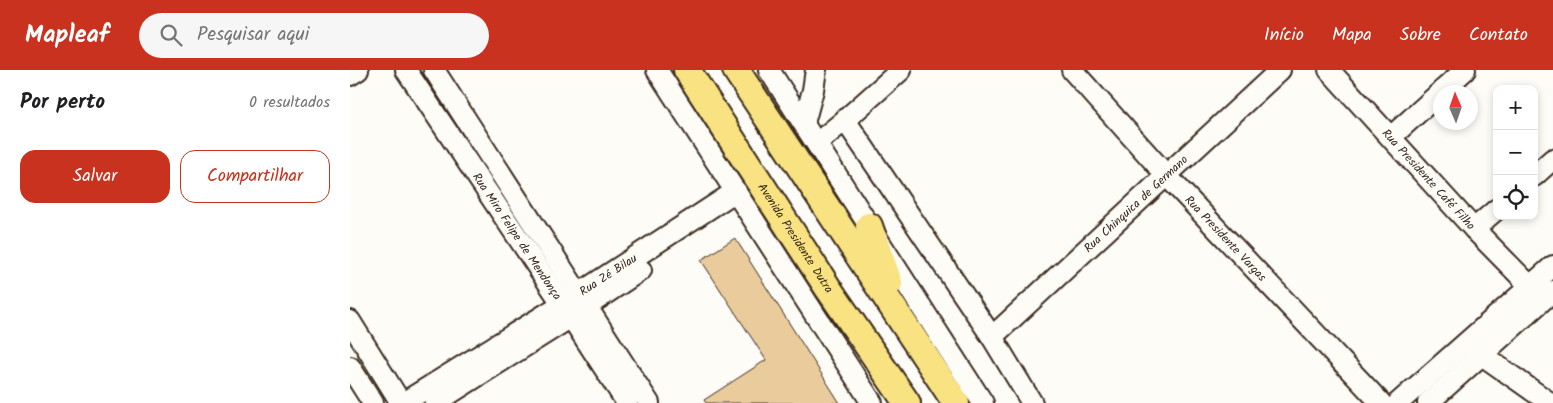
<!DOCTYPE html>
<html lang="pt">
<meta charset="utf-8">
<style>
body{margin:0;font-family:Kalam,sans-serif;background:#f6f6f6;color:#202124}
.controls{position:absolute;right:15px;top:15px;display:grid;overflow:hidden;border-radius:10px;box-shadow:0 2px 8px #0003}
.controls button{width:45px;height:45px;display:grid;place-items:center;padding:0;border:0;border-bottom:1px solid #e0e0e0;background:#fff;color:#202124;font:25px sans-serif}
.compass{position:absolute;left:1083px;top:15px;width:45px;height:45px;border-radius:50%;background:#fff;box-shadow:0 2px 8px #0003;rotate:358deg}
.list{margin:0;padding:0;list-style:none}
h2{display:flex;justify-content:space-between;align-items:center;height:65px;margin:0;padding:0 20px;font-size:21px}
h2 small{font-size:16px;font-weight:400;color:#757577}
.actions{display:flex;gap:10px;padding:15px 20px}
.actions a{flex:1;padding:11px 0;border:1px solid #c8321e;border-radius:15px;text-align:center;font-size:18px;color:#c8321e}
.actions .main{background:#c8321e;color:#fff}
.icon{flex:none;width:28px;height:28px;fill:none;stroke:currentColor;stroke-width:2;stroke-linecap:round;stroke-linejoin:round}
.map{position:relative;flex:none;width:1203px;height:333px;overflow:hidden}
header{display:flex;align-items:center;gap:30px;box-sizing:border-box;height:70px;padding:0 25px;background:#c8321e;color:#fff}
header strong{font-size:24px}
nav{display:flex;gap:28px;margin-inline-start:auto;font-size:18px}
.search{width:350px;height:45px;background:#f6f6f6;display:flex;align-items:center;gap:12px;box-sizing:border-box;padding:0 18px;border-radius:28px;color:#757577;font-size:19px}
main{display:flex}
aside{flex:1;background:#fff}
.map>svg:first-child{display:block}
.building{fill:#e9cb9c;stroke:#3b2a1e}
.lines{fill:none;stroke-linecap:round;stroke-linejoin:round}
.minor-casing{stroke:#3b2a1e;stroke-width:24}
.major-casing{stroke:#3b2a1e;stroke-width:30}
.minor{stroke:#fdfcf7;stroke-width:20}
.major{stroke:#f8e281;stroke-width:26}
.labels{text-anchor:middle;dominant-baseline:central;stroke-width:4.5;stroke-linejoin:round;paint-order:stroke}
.street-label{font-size:12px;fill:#3b2a1e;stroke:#fdfcf7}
</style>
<header>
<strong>Mapleaf</strong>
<div class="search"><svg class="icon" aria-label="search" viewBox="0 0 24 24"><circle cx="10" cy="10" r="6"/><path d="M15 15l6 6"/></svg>Pesquisar aqui</div>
<nav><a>Início</a><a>Mapa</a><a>Sobre</a><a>Contato</a></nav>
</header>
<main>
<aside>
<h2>Por perto<small>0 resultados</small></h2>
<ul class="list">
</ul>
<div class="actions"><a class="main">Salvar</a><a>Compartilhar</a></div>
</aside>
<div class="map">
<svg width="1203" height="333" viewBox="0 0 1203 333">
<rect width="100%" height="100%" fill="#fdfcf7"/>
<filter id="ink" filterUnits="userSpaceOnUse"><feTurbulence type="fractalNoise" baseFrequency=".02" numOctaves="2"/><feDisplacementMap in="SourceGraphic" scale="10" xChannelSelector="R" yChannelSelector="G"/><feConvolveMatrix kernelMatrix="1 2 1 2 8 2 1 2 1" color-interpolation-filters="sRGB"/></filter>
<g filter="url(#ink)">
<!-- building -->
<path class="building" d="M385,168L490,333H356L354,330L416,290L351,190Z"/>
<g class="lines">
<!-- minor casing -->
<g class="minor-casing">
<g id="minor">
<path id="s1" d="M56,0L221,247L277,333"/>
<path d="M84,0L299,333"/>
<path d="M307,0L522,333"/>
<path d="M419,0L633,333"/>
<path id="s2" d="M722,0L816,105L1031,333"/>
<path id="s3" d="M979,0L1124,159L1180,216"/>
<path d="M0,5L8,0"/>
<path d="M495,50L642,267L682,333"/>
<path d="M454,53L463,20L466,0"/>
<path d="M1041,67L1115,0"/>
<path d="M467,73L495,50L551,0"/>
<path d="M1184,106L1203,89"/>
<path d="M1124,159L1147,139"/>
<path d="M0,251L51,333"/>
<path id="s4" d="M642,267L930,0"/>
<path d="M1122,278L1200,333"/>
<path d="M0,297L23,333"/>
<path id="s5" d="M53,333L230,223L386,121"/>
<path d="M85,333L221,247L291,200"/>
<path d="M1048,333L1203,196"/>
<path d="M1078,333L1203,221"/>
</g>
</g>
<!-- major casing -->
<g class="major-casing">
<g id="major">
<path id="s6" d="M337,0L478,218L557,333"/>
<path d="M386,0L606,333"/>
<path d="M519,156L539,213"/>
</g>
</g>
<!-- minor -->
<use href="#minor" class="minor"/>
<!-- major -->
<use href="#major" class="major"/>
</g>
</g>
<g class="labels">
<!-- street labels -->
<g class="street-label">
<text stroke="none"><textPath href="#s3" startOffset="148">Rua Presidente Café Filho</textPath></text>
<text stroke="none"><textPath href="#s4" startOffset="196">Rua Chinquica de Germano</textPath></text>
<text stroke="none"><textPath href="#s1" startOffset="200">Rua Miro Felipe de Mendonça</textPath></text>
<text stroke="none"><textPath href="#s6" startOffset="200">Avenida Presidente Dutra</textPath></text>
<text stroke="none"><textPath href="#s2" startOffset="228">Rua Presidente Vargas</textPath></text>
<text stroke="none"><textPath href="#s5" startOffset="242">Rua Zé Bilau</textPath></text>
</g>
</g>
</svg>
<div class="controls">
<button>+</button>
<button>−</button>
<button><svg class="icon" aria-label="locate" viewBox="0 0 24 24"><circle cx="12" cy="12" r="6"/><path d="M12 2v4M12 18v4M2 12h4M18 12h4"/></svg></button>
</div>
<svg class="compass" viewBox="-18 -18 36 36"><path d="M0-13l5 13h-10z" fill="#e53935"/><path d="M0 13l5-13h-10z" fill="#757577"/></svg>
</div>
</main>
